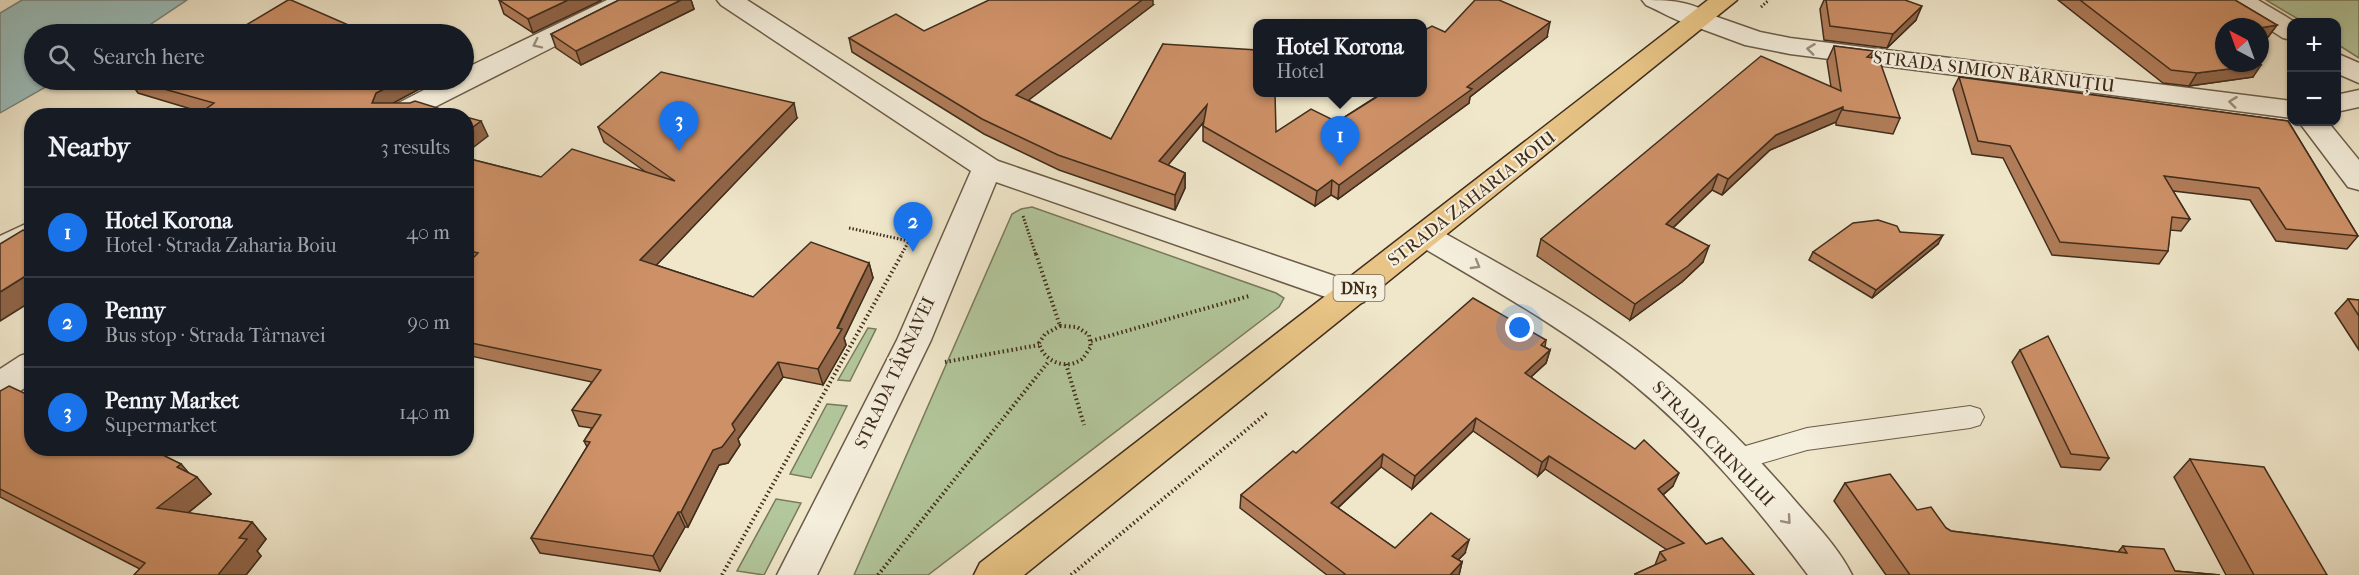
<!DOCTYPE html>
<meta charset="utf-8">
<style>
body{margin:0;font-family:"IM FELL French Canon",serif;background:#242831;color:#f1f3f6}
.controls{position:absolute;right:18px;top:18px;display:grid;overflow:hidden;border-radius:12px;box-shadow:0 2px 4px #0004}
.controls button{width:54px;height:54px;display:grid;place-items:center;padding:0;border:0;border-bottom:2px solid #363941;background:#171b24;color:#f1f3f6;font:30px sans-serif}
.compass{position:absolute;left:2215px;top:18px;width:54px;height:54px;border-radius:50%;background:#171b24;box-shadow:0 2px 4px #0004;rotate:319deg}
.you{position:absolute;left:1520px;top:328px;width:21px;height:21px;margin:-15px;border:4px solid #fff;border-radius:50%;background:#1a73e8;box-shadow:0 0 0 9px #1a73e833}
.badge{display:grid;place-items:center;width:39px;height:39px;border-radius:50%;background:#1a73e8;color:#fff;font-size:20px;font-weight:700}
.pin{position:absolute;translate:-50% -50px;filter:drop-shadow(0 2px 3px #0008)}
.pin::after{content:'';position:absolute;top:32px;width:21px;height:18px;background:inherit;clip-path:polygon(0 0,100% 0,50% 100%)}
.popup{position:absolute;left:1253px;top:19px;width:174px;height:78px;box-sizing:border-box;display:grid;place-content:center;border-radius:12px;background:#171b24;filter:drop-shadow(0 2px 4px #0005);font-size:20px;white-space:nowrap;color:#9ea1a6}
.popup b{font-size:22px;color:#f1f3f6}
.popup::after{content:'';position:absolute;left:50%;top:100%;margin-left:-12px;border:12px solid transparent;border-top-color:#171b24}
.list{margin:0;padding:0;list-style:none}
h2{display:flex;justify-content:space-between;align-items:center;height:78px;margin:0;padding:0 24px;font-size:26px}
h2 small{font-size:20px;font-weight:400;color:#9ea1a6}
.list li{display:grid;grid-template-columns:39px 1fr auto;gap:18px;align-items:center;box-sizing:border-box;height:90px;padding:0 24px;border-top:2px solid #363941}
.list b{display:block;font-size:22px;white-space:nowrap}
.list p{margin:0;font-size:20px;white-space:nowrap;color:#9ea1a6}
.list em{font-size:20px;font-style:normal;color:#9ea1a6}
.icon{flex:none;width:33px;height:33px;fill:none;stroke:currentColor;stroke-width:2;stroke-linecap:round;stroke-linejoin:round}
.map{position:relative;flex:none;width:2359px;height:575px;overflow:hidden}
.search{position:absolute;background:#171b24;box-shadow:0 2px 4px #0004;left:24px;top:24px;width:450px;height:66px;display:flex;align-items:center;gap:15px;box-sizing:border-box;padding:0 21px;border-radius:33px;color:#9ea1a6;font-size:22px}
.panel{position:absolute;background:#171b24;box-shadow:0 2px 4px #0004;left:24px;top:108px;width:450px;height:348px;border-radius:24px}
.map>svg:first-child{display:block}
.green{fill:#b3c79c;stroke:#7a7a5c;stroke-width:1.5}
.water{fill:#9bbfbd;stroke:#77857d;stroke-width:1.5}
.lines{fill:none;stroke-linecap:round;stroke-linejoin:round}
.service-casing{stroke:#6c5c48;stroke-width:2}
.pedestrian-casing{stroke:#6c5c48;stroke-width:3}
.minor-casing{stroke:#6c5c48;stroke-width:3}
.tertiary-casing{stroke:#6c5c48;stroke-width:3}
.trunk-casing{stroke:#402d1c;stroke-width:3}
.path-far1{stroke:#402d1c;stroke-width:3;stroke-dasharray:1.5 2;stroke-linecap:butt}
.path{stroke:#402d1c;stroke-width:4;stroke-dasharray:1.5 3;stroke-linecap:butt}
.service{fill:#f5efdd;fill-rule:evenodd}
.pedestrian{fill:#f5efdd;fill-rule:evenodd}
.minor{fill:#f5efdd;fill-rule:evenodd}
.tertiary{fill:#f5efdd;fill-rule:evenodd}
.trunk{fill:#e8c486;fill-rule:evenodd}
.wall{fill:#b07c59;stroke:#402d1c;stroke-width:1.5}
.shaded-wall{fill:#906548;stroke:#402d1c;stroke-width:1.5}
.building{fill:#cd9067;stroke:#402d1c;stroke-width:1.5}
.oneway{stroke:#9a8e7c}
.labels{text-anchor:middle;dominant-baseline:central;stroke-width:4.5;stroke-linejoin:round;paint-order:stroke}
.shield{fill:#f5efdd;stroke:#766756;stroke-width:1.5}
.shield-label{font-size:16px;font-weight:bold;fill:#402d1c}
.street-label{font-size:18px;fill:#402d1c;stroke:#f5efdd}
</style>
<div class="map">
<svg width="2359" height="575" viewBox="0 0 2359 575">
<rect width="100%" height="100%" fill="#f0e7cb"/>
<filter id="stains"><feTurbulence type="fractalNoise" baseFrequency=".00333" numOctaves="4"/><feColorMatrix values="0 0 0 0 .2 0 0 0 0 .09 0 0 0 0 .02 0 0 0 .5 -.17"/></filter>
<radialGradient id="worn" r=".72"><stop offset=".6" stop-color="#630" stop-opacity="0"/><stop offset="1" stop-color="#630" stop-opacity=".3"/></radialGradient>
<!-- green -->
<g class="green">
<path d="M2266,0H2359V58L2337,44L2336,22H2303Z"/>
<path d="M1032,207L1276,293L1284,298L1279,307L928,575H854L1012,214L1021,209Z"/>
<path d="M868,328L876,329L850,381L838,380Z"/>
<path d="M827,404L847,406L811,478L790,474Z"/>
<path d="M776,499L801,503L764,575L737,571Z"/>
</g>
<!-- water -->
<path class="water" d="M22,0H187L136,34H34V80H58L0,113V13Z"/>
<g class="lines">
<!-- service casing -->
<g class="service-casing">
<path id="service" d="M1970,406L1980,409L1984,417L1980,425L1970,428L1807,450L1735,471L1725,468L1721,460L1725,452L1807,428Z"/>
</g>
<!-- pedestrian casing -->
<g class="pedestrian-casing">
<path id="pedestrian" d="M1642,0C1664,0 1699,0 1713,19L1709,25C1689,30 1665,13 1646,5Z"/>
</g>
<!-- minor casing -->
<g class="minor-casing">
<g id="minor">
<path d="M607,0H640L636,5L417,116H381L385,110L443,80H464V69Z"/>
<path d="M1700,11L1760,32L1790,38L2292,101V118L1790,54L1745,45L1691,25L1687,19L1691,13Z"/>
<path d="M2359,90V107L2336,112V95Z"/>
<path d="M2299,122H2328L2359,160V190L2348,187Z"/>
<path d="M32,221V245L11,258L0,261V236Z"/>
<path d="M1426,225L1437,229C1512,271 1589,312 1657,366C1706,404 1750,449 1791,496C1812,521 1838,546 1852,575H1808C1756,506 1700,439 1633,384C1566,329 1489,287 1415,243L1410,236L1415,229Z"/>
<path d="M32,352V383L13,396L0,400V369L20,356Z"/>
</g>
</g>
<!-- tertiary casing -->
<g class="tertiary-casing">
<g id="tertiary">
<path d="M717,0H747L998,161L1364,286L1369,294L1364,302L1352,306L1340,302L996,182L931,340L817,575H777L897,340L971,171L721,5Z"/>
<path d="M2227,0H2258L2295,22H2292V40L2283,38L2231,5Z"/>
<path d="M2336,53L2359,63V83L2336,73Z"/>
</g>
</g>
<!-- trunk casing -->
<g class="trunk-casing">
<path id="trunk" d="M1708,0H1737L1024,575H974L980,563Z"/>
</g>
<!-- path-far1 -->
<g class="path-far1">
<path d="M1761,7L1769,0"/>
<path d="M1023,216L1036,255"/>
<path d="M849,228L909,241L901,255"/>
<path d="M909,241L920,222"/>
</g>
<!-- path -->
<g class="path">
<path d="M1036,254L1060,326"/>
<path d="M1060,326L1077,327L1089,335L1091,347C1088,350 1085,356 1082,359C1066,371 1043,361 1039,343L1045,334Z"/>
<path d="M1091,341L1249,296"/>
<path d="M945,362L1039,345"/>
<path d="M1066,364L1084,425"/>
<path d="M722,575L902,254"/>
<path d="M878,575L1049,361"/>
<path d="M1071,575L1268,412"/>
</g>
<!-- service -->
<use href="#service" class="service"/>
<!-- pedestrian -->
<use href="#pedestrian" class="pedestrian"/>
<!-- minor -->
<use href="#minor" class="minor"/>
<!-- tertiary -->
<use href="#tertiary" class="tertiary"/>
<!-- trunk -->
<use href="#trunk" class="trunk"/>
</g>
<!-- wall -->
<g class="wall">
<path d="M499,0H602L533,33L504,14Z"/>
<path d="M619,0H691L694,9L581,65L556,48L551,34Z"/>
<path d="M1824,0H1905L1916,20L1887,48L1824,40L1820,9Z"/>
<path d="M2058,0H2235L2277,25L2268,37L2260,39V27H2224L2253,77L2189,86L2163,83Z"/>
<path d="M1153,5L1028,100L1111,139L1163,44L1276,132L1337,122L1379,95L1377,93H1422L1445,32L1547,37L1470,97L1469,103L1338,199L1331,195L1315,206L1203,141V123L1168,165L1185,173V188L1175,210L1059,170L984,134L852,52L849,38L924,31Z"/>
<path d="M1834,46L1874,51L1871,58L1900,118L1893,134L1836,125V122L1770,150L1722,195L1712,190L1673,228L1703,262L1682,282L1630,320L1537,256L1541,239L1831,87L1827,61Z"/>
<path d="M1959,77L2288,121L2358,236L2347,249L2276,241L2250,200L2173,191L2190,219L2181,231L2170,230L2168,251L2159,264L2052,255L2003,158L1972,154L1953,89Z"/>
<path d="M129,80H436L393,103L463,116L201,112L138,93Z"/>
<path d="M797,118L656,265L753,297L869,263L873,278L844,338L846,345L823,385L783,377L738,439L740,445L728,463L719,465L688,527H685L660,571L540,553L531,538L587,447L584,441L592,428L579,426L572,410L592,382L466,355V265L468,264L466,263V158L541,177L647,173L604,142L598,127Z"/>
<path d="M1900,232L1938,244L1872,298L1809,260L1813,252Z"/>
<path d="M2348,299L2359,300V350L2335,313Z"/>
<path d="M1546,340L1545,347L1550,350L1546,363L1531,377L1673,486L1663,495L1706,544L1754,575H1635V574L1655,565L1660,552L1667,550L1545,469L1538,476L1473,431L1412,489L1381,467L1338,508L1395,548L1465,553L1458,560L1462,562L1459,575H1327L1240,508L1241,495L1296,453Z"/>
<path d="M2020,350L2109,458L2100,470L2061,467L2012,362Z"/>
<path d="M0,391L181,464L188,473L211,494L188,513L252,522L266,539L257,551L261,556L246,575H134L140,569L0,497Z"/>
<path d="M2190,459L2327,575H2226L2174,477Z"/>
<path d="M1845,483L1917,510L1951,531L2118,552L2123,546L2175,571L2220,575H1886L1834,501Z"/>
</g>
<!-- shaded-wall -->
<g class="shaded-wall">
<path d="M568,0H602L533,33L528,19Z"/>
<path d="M681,0H691L694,9L581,65L576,51Z"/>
<path d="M1141,0H1153V5L1017,109L1016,95Z"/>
<path d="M1922,6L1916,20L1887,48L1893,34Z"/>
<path d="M1550,22L1547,37L1470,97L1469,103L1338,199L1339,185Z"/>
<path d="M2277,25L2268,37L2260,39V28Z"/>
<path d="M2261,65L2253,77L2189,86L2197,73Z"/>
<path d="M402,80H436L384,108L372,103L376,93Z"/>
<path d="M794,103L797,118L646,276L640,260Z"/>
<path d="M1207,105L1206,119L1159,176V161Z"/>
<path d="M1843,107L1836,122L1770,150L1722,195L1728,179L1776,135Z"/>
<path d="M481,121L488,136L466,153V132Z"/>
<path d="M1185,173V188L1175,210V195Z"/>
<path d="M1718,174L1712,190L1660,240L1666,224Z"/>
<path d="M1332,180L1331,195L1315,206L1317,191Z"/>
<path d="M1943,235L1938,244L1872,298L1876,290Z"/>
<path d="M1709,246L1703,262L1682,282L1630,320L1635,304Z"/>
<path d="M869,263L873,278L844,338L846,345L823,385L818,369Z"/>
<path d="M32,272V301L0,321V292Z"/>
<path d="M1550,350L1546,363L1521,386L1525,373Z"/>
<path d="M778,362L783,377L738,439L740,445L728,463L719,465L688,527L681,512L713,450Z"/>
<path d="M1476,418L1473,431L1412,489L1415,476Z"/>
<path d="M1383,454L1381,467L1329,516L1331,503Z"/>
<path d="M1549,456L1545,469L1538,476L1542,462Z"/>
<path d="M181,464L194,479L197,477L211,494L173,525L157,508L177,467Z"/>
<path d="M1679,473L1673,486L1653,503L1658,489Z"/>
<path d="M678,512L685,527L660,571L653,556Z"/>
<path d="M252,522L266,539L257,551L261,556L246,575H218L239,538Z"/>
<path d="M1469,540L1465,553L1449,569L1452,556Z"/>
<path d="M1462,562L1459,575H1450Z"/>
</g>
<!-- building -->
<g class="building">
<path d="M288,0H291L369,34H231Z"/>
<path d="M500,0H568L528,19L499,0Z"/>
<path d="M619,0H681L576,51L551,34Z"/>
<path d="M989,0H1142L1016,95L1111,139L1163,44L1257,50V93H1275L1276,132L1311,109L1337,122L1383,93H1422V30H1425L1432,26L1445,32L1475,0H1499L1550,22L1467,87L1472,89L1339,185L1332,180L1317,191L1203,126L1207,105L1159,161L1185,173L1175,195L1058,155L982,119L849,38L896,14L924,31Z"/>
<path d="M1826,0H1905L1922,6L1893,34L1830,26Z"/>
<path d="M2080,0H2235L2277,25L2260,28V27H2224V63H2259L2261,65L2197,73L2171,70Z"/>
<path d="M1834,46L1874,51L1867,57L1879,59L1900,118L1843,110V107L1776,135L1728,179L1718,174L1666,224L1709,246L1688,266L1635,304L1541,239L1761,56L1841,91Z"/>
<path d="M661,72L794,103L640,260L753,297L811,242L869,263L837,328L842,329L818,369L778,362L732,424L735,430L722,447L713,450L681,512H678L653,556L531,538L590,442L584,441L601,415L572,410L601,370L466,342V265L478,253L466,250V158L541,177L572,149L675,181L598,127Z"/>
<path d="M1959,77L2288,121L2358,236L2286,229L2259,188L2164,176L2190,219L2172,217L2168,251L2060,242L2010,146L1978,141Z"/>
<path d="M132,80H402L376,93L372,103H410L415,101L463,116H196L214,103Z"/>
<path d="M466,117L481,121L466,132Z"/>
<path d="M1878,220L1897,226L1900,232L1943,235L1876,290L1813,252L1853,223Z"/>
<path d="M23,230L32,234V272L0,292V244Z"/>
<path d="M1473,298L1546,340L1541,345L1550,350L1525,373L1635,449L1644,440L1679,473L1658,489L1706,544L1722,538L1754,575H1636L1635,574L1666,560L1660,552L1684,543L1549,456L1542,462L1476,418L1415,476L1383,454L1331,503L1395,548L1431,513L1469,540L1452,556L1462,562L1450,575H1344L1345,574L1241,495L1293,451L1296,453Z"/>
<path d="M2348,299L2359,300V316Z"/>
<path d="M2048,336L2109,458L2071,454L2020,350Z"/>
<path d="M9,386L28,395L32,393V448H149L181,464L177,467L197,477L157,508L252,522L239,538L247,539L218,575H134L145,563L0,489V391Z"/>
<path d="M2190,459L2264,467L2327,575H2254Z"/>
<path d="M1890,474L1917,510L1931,507L1946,528L1951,531L2127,553L2123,546L2164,549L2175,571L2220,575H1910L1845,483Z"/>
</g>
<!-- one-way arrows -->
<defs><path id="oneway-chevron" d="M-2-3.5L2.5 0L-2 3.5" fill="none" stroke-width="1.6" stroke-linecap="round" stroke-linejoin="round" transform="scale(1.5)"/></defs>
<g class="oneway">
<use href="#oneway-chevron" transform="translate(537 44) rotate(154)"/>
<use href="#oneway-chevron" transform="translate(1811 49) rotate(-173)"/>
<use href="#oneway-chevron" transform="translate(2233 102) rotate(-173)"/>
<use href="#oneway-chevron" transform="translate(1476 265) rotate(30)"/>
<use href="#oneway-chevron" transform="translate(1787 520) rotate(49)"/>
</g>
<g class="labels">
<!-- shield labels -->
<rect class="shield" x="1333.5" y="275" width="51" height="26" rx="4.5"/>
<g class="shield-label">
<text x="1359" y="288">DN13</text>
</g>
<!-- street labels -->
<g class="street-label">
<text transform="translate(1994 72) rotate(7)">STRADA SIMION BĂRNUȚIU</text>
<text transform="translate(1472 199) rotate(-38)">STRADA ZAHARIA BOIU</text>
<text transform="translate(895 373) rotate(-65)">STRADA TÂRNAVEI</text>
<text transform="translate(1713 444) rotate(46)">STRADA CRINULUI</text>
</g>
</g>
<rect width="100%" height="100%" filter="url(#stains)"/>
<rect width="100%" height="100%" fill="url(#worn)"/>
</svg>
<div class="controls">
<button>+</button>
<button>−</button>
</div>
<svg class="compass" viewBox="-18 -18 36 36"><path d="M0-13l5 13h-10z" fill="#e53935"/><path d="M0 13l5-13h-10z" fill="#9ea1a6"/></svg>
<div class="you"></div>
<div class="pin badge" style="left:1340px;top:166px">1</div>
<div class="popup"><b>Hotel Korona</b>Hotel</div>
<div class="pin badge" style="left:913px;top:252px">2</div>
<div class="pin badge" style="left:679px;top:151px">3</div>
<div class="search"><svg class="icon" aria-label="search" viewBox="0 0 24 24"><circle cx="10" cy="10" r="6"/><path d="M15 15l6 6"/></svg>Search here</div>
<section class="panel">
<h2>Nearby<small>3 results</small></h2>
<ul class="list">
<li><span class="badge">1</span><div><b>Hotel Korona</b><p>Hotel · Strada Zaharia Boiu</p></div><em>40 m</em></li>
<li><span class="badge">2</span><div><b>Penny</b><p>Bus stop · Strada Târnavei</p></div><em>90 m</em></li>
<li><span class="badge">3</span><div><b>Penny Market</b><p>Supermarket</p></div><em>140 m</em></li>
</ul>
</section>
</div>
